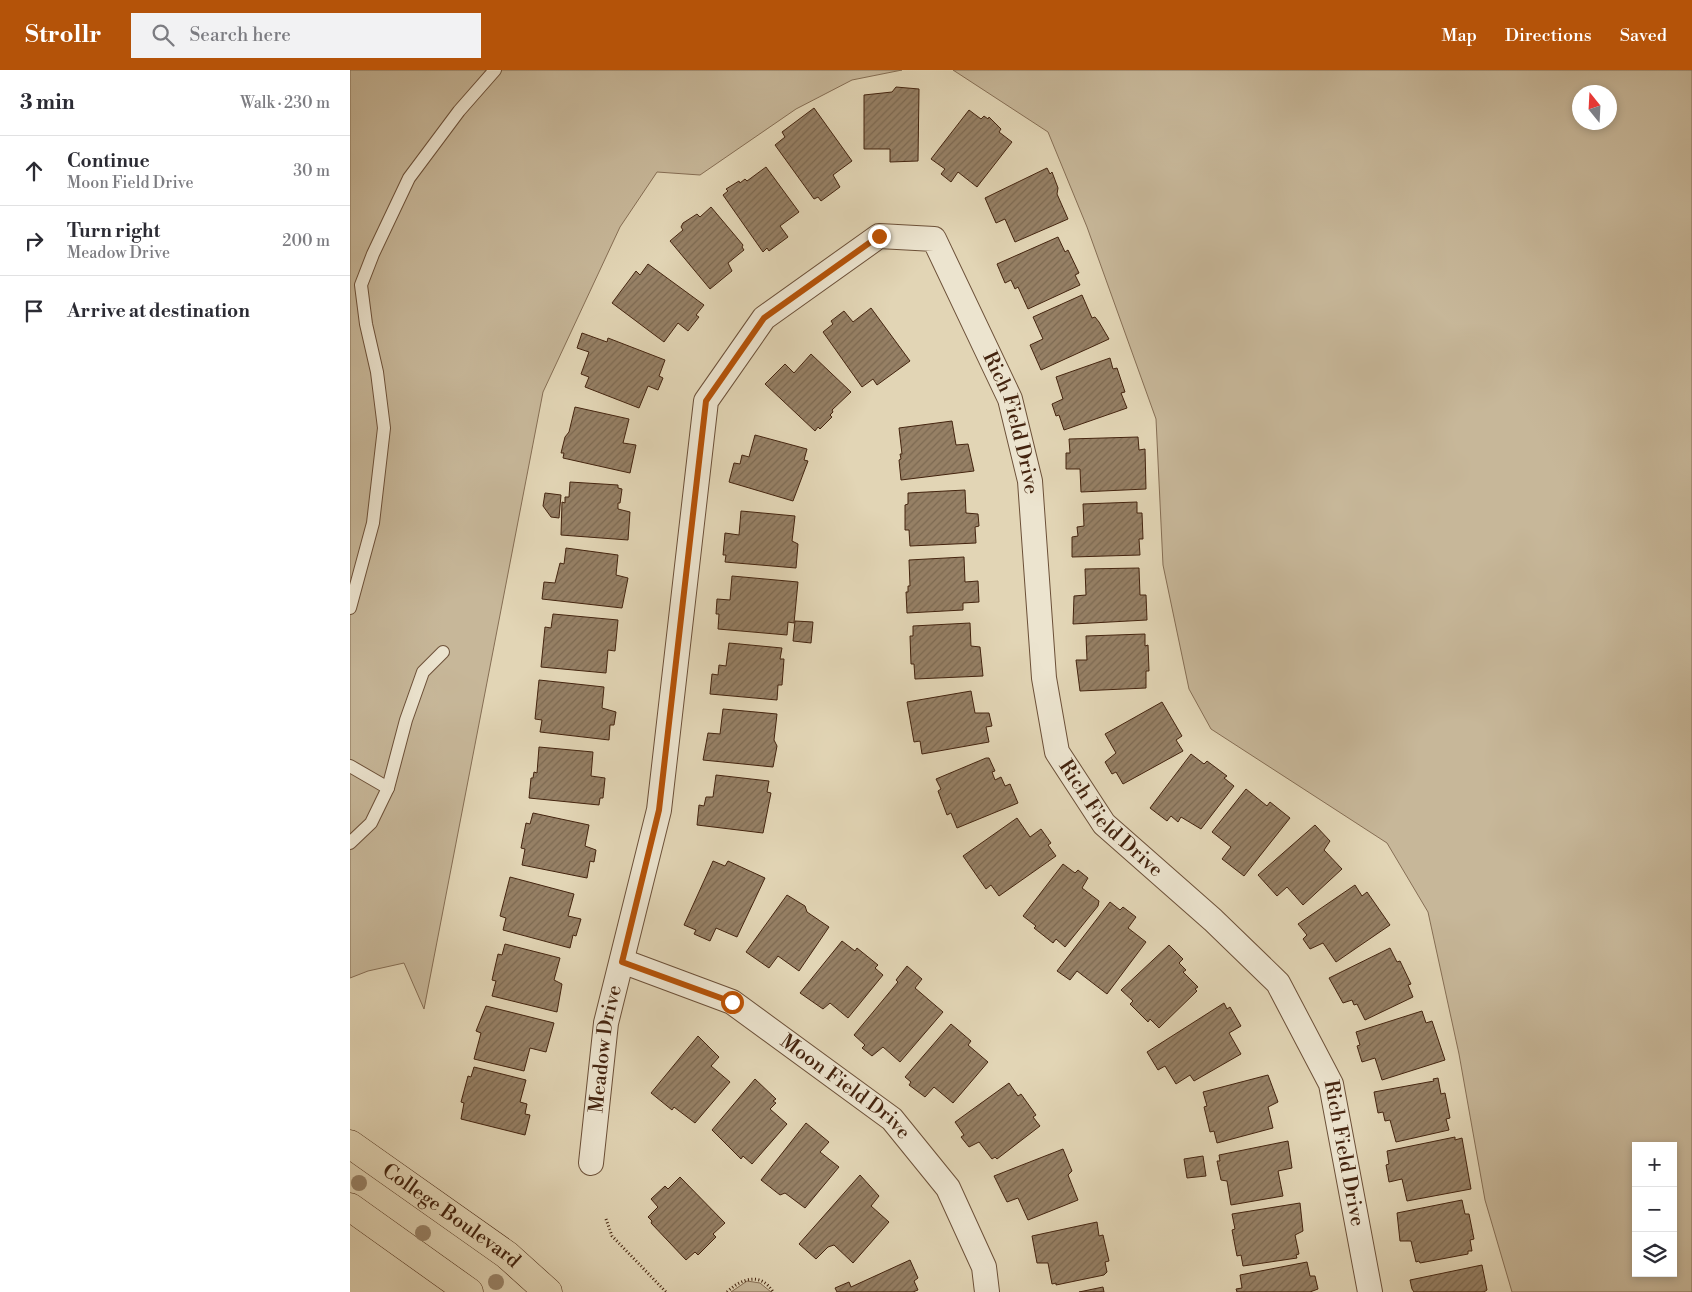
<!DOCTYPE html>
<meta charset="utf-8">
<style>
body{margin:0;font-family:"Libre Bodoni",serif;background:#f2f2f3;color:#2b2b33}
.controls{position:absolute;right:15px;bottom:15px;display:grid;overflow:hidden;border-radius:0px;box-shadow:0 2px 8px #0003}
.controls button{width:45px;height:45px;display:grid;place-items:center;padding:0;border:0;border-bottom:1px solid #e1e1e2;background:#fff;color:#2b2b33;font:25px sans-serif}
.compass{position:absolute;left:1222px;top:15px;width:45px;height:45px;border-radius:50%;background:#fff;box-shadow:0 2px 8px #0003;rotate:342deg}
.stop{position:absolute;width:15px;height:15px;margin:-11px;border:4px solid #b45309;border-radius:50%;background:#fff}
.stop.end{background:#b45309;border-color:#fff;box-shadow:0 1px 5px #0008}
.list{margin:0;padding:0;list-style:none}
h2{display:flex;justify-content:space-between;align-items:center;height:65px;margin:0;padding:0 20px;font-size:21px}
h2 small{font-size:16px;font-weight:400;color:#7c7c81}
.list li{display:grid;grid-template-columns:32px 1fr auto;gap:15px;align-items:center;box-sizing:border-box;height:70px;padding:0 20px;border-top:1px solid #e1e1e2}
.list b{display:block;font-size:19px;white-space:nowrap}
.list p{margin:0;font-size:16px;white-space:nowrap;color:#7c7c81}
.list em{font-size:16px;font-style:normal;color:#7c7c81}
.icon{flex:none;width:28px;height:28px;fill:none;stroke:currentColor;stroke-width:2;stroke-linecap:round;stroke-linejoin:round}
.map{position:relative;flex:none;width:1342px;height:1222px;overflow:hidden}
header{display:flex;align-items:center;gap:30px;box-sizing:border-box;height:70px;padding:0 25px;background:#b45309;color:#fff}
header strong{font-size:24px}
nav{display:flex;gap:28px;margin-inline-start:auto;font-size:18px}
.search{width:350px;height:45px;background:#f2f2f3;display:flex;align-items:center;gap:12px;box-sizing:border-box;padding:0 18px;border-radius:0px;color:#7c7c81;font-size:19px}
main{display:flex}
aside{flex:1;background:#fff}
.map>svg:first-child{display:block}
.grass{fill:#c7b799;stroke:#866e54;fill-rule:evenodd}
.building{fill:url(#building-hatch);stroke:#44240f}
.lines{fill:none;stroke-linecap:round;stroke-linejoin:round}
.service-casing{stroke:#6c5038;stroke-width:14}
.minor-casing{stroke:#6c5038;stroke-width:26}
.primary-casing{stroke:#44240f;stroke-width:29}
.path{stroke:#44240f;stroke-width:3;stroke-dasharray:1 2.5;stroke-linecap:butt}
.service{stroke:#ece4cf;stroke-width:12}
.minor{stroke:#ece4cf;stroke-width:24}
.primary{stroke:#e2d5b5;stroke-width:28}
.tree{fill:#998469}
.route{stroke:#b45309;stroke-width:6}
.labels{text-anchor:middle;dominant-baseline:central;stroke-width:5;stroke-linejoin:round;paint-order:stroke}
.street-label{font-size:20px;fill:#44240f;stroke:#ece4cf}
</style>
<header>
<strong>Strollr</strong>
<div class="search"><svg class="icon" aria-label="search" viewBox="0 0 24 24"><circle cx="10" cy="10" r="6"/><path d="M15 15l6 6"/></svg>Search here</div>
<nav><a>Map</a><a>Directions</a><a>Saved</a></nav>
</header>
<main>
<aside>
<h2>3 min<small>Walk · 230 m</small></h2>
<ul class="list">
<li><svg class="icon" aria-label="ahead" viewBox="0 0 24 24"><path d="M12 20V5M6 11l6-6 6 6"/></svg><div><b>Continue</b><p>Moon Field Drive</p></div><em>30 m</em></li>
<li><svg class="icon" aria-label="right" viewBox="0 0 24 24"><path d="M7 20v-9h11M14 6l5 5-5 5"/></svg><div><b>Turn right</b><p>Meadow Drive</p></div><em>200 m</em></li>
<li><svg class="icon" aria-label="arrive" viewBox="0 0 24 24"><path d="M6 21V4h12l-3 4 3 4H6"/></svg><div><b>Arrive at destination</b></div></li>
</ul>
</aside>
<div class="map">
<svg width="1342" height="1222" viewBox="0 0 1342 1222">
<defs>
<pattern id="building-hatch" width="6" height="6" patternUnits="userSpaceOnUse" patternTransform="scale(1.25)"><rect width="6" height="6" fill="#968065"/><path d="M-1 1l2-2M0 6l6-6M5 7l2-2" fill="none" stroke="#7c6952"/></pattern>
</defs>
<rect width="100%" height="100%" fill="#e2d5b5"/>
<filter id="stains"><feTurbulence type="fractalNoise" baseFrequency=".004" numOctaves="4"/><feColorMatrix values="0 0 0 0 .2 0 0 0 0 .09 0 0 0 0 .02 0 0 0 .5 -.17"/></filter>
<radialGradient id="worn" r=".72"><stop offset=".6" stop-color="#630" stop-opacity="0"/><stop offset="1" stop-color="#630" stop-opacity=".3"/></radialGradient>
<!-- grass -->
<g class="grass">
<path d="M0,0H552L502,10L446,39L350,105L307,102L270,157L193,322L74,939L54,893L18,901L0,908Z"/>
<path d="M603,0H1342V1222H1162L1135,1130L1109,984L1078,842L1037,773L861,659L839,619L813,495L806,349L737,157L698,62ZM1260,22V52H1230V22ZM1286,1076H1323V1203H1286Z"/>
<path d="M397,1211L410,1213L421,1222H381Z"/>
</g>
<!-- building -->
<g class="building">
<path d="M546,17L569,19L568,91L540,92V79H514V25L542,22Z"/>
<path d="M464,38L502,91L483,105L490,117L471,131L468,127L464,129L425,75L435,67L432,62Z"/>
<path d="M619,40L631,49L634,46L638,49L639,47L651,59L649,62L662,72L627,117L608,102L601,112L591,104L595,99L581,89Z"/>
<path d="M416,97L449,142L430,156L438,167L419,181L417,178L413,182L373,125L378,121L376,119L389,111L390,113L395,109L397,111Z"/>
<path d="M697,98L700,104L702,102L708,118L707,124L718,149L665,172L655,149L646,153L635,128Z"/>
<path d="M361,137L393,175L392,177L394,180L378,193L382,201L360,219L320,171L333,160L331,157L333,153L347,144L350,147Z"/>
<path d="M708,167L715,182L718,180L729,203L725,205L730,215L678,239L668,217L665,219L661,210L655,213L647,194Z"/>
<path d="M298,194L354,235L346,245L349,247L338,261L328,253L314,272L262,233L286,201L290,205Z"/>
<path d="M732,225L742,248L745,247L749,252L759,269L691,300L680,275L693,269L683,247Z"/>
<path d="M521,238L560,291L527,315L523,309L512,317L473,262L483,254L481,251L494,241L503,252Z"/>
<path d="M232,263L257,272L258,268L315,290L309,306L313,308L308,320L298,316L289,338L235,317L239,307L231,304L239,282L227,278Z"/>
<path d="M461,284L501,322L482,340L483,342L480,345L482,347L470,359L468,357L465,361L415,314L435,294L444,303Z"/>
<path d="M760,288L763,299L767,298L775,322L771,323L777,338L714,360L709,345L706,346L702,334L713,329L706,307Z"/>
<path d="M225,337L279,349L273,373L286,375L280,403L213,388L214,383H211L215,367L219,362Z"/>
<path d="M602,351L606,375L618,374L624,401L551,410L549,390L551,389L550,384H552L549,358Z"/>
<path d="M405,365L457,379L454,390L458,391L443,431L379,412L384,393L390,394L392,385L399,387Z"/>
<path d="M788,367L789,380L795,379L796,419L731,422L730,399H716V383H720L719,369Z"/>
<path d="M220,412L268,415V418L272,419L270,433H268V439L280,442L278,470L211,465L212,432L215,433V427H219Z"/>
<path d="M615,420L616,443L628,444L629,456L625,457L626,473L560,476L559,460H555V435L558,434V423Z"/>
<path d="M195,423L211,425L209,448L201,447L193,436Z"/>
<path d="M787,432V443H792L793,469H789L790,485L722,487V467L728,466L727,457L734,456L733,434Z"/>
<path d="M391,441L445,446L442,471L448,474L446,498L375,492L376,485H373L375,463L389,465Z"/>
<path d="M216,478L268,485L266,505L278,508L272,538L192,529L194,512L205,513L210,493L214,494Z"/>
<path d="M614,487L615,512L628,511L629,532L613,533V540L557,543L556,522H558V516H560L559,490Z"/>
<path d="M789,498L790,525H796L797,550L723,554L724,526L736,525L735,499Z"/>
<path d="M382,506L448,512L444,553L438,552L437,565L368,559L369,544H366L367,529L380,530Z"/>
<path d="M203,544L268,550L265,581L258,580L256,603L191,597L195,557L201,558Z"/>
<path d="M445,551L463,552L461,573L443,571Z"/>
<path d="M620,553L621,576L630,577L633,606L565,609L564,594H561L560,566H563V556Z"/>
<path d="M795,564V576L798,575L799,601H796V618L730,621L726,590H737L736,566Z"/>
<path d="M379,573L432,578L430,589H434L432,615H428L427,630L360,624L362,604L368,605L369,595L376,596Z"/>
<path d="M189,610L254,617L252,638L266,642L264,655H260L259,670L190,662L192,650L185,649Z"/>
<path d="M621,621L625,643H639L642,656L636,657L639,672L572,684L570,671L564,672L557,632Z"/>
<path d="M812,632L832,666L826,670L833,681L773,714L766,702L762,704L755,692L766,683L755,664Z"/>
<path d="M373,639L427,644L424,670L427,676L423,697L353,690L358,663L370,664Z"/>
<path d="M189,677L243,682L241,706L255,708L253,728H250L249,735L179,728L181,708H183L184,702L187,703Z"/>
<path d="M841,684L854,694L857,691L877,706L874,708L884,716L851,759L831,747L828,752L821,746L817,751L800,738Z"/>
<path d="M636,688H639L645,701L642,702L645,710L651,707L655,716L660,714L668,733L607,758L601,743L597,745L588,721L591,719L586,709Z"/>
<path d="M366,705L419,711L417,722L421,723L413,763L347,755L349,735L354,736L356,727H363Z"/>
<path d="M896,719L917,736L920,732L940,748L894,806L872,789L881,777L862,762Z"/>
<path d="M183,743L239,755L235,776L246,780L244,792L240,791L237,808L172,795L175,779L171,778L176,753L180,754Z"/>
<path d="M667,748L680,767L691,759L701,773L698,775L706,786L649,826L641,815L636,819L613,786Z"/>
<path d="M965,755L980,771L974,780L992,799L953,835L937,817L927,826L908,805Z"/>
<path d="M363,791L375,796L378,791L415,808L387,867L366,858L360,871L344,864L346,860L334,855Z"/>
<path d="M713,794L725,803L728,800L738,808L732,818L749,831L748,836L715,877L706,869L703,873L684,858L686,856L673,846Z"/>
<path d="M160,807L224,824L218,846L231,849L226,866L223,865L220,878L153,860L156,848L150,846Z"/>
<path d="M1005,815L1012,826L1017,822L1040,855L986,892L973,873L960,879L953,869L957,865L948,854Z"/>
<path d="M437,825L455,836L457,842L479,857L449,901L428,886L419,898L396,882Z"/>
<path d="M760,832L770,840L773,837L786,847L778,858L796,872L757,924L727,901L720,910L707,901Z"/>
<path d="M492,871L505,881L507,878L528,895L525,898L533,905L498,948L480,933L473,939L450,923Z"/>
<path d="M155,874L210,888L204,910L212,914L207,942L142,926L146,911L142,910L148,884L152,885Z"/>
<path d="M819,875L833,889L829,893L836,900L833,902L848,917L845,919L847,921L809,958L800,949L798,952L780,934L783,931L771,920Z"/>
<path d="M1040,878L1047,892L1050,891L1061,914L1058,915L1063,927L1015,950L1007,934L1004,935L1002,930L993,933L979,908Z"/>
<path d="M557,896L572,909L565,918L593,942L550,992L533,977L522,986L512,978L515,975L504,965L548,912L546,910Z"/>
<path d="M874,933L877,939L880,937L891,956L879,963L891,984L844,1011L840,1005L826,1014L815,996L808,1000L797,982Z"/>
<path d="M136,936L204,953L196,982L180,978L174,1001L124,989L131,963L126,961Z"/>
<path d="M1072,941L1076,953L1082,951L1095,990L1032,1010L1025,988L1012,992L1007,976L1010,975L1006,962Z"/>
<path d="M601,954L621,971L618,975L638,992L603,1033L584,1017L575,1027L559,1015L561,1012L555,1007Z"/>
<path d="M348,966L369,987L361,996L380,1012L345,1053L324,1037L322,1040L301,1023Z"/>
<path d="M124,997L176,1010L170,1032L177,1034L175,1044L180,1045L175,1065L111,1049L114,1033L111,1032L118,1006L121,1007Z"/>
<path d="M918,1005L928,1032L918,1037L923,1058L867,1073L864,1061L860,1062L854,1037L857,1036L853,1022Z"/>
<path d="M1088,1008L1091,1024L1095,1023L1100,1048L1096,1049L1099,1060L1046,1072L1040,1050L1035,1051L1033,1042L1028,1043L1024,1022L1084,1011L1083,1009Z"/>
<path d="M405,1009L426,1029L423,1031L426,1033L420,1039L437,1054L402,1094L393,1086L391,1089L362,1060Z"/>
<path d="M659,1013L668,1026L671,1024L686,1045L683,1047L690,1056L647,1089L645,1087L642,1089L629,1072L619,1077L611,1067L614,1065L605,1052Z"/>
<path d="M456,1053L479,1072L470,1082L489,1097L455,1138L435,1123L430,1125L411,1110Z"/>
<path d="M1105,1067V1070L1112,1068L1121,1119L1057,1131L1052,1109L1039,1112L1036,1095L1039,1094L1037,1081Z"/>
<path d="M938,1071L942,1098L928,1101L933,1126L881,1135L877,1111L871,1110L867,1091H870L869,1085Z"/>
<path d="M713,1079L722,1101L718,1105L728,1130L678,1150L668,1128L657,1132L644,1106Z"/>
<path d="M853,1086L856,1106L837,1108L834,1089Z"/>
<path d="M510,1105L529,1126L521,1136L539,1152L503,1193L484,1175L478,1177L466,1189L449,1174Z"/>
<path d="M330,1107L375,1153L363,1164L366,1167L348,1185L345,1182L336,1190L301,1153L302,1151L298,1147L308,1137L301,1129L315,1116L318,1119Z"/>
<path d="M1112,1130L1115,1144H1119L1124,1169L1120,1170L1122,1181H1118V1184L1070,1193L1069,1191L1066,1192L1061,1171H1050L1047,1143Z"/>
<path d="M950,1133L953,1161L945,1165L949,1184L946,1185L947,1188L893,1196L891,1185L887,1186L882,1160L885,1159L882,1144Z"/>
<path d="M747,1152L749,1166L753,1165L759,1191L755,1192L757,1202L754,1205L706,1215V1213L702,1214L698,1193H687L682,1166Z"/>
<path d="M560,1190L568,1208L564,1211L568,1220L563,1222H487L485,1218L499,1212L501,1217Z"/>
<path d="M957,1192L960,1206H965L968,1219L960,1222H887L886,1219L892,1218L890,1205Z"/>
<path d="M1132,1195L1137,1220L1134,1222H1064L1062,1219L1060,1210Z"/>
<path d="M753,1217L754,1222H729Z"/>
</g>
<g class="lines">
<!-- service casing -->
<g class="service-casing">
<g id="service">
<path d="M0,538L23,453L34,358L27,302L16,254L11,215L23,184L59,108L109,41L145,0"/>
<path d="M0,696L38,718L21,753L0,773"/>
<path d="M38,718L56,650L73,602L93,582"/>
</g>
</g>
<!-- minor casing -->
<g class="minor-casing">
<g id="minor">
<path id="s1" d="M272,891L382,932L542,1049L598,1118L634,1197L637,1222"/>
<path id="s2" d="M241,1093L256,953L309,740L356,331L414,248L529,166L584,169L660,329L680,411L694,608L707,682L754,754L863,850L928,913L981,1014L1020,1222"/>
</g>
</g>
<!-- primary casing -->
<g class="primary-casing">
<g id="primary">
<path id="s3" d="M0,1074L157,1185L198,1222"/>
<path d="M0,1137L119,1222"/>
</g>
</g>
<!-- path -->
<g class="path">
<path d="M256,1149L262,1166L316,1222"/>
<path d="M377,1222C392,1208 411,1202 423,1222"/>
</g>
<!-- service -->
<use href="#service" class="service"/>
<!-- minor -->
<use href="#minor" class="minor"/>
<!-- primary -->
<use href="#primary" class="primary"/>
</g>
<!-- trees -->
<g class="tree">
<circle cx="9" cy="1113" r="8"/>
<circle cx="73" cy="1163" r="8"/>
<circle cx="146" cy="1212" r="8"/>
</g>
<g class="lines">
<!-- route -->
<path class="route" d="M382,932L272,892L309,740L356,331L414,248L529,166"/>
</g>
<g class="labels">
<!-- street labels -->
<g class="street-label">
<text stroke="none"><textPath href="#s2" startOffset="1270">Rich Field Drive</textPath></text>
<text stroke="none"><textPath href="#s2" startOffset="1690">Rich Field Drive</textPath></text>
<text stroke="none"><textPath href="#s2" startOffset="115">Meadow Drive</textPath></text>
<text stroke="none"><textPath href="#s1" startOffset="259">Moon Field Drive</textPath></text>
<text stroke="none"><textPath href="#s2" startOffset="2110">Rich Field Drive</textPath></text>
<text stroke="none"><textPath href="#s3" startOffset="124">College Boulevard</textPath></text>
</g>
</g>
<rect width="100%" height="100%" filter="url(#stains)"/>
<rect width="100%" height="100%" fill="url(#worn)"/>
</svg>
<div class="controls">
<button>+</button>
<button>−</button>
<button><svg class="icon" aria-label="layers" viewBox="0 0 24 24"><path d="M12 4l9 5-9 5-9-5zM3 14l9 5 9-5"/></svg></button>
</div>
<svg class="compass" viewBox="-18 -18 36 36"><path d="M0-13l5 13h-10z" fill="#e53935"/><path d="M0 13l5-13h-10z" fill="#7c7c81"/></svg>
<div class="stop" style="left:382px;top:932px"></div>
<div class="stop end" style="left:529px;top:166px"></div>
</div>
</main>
